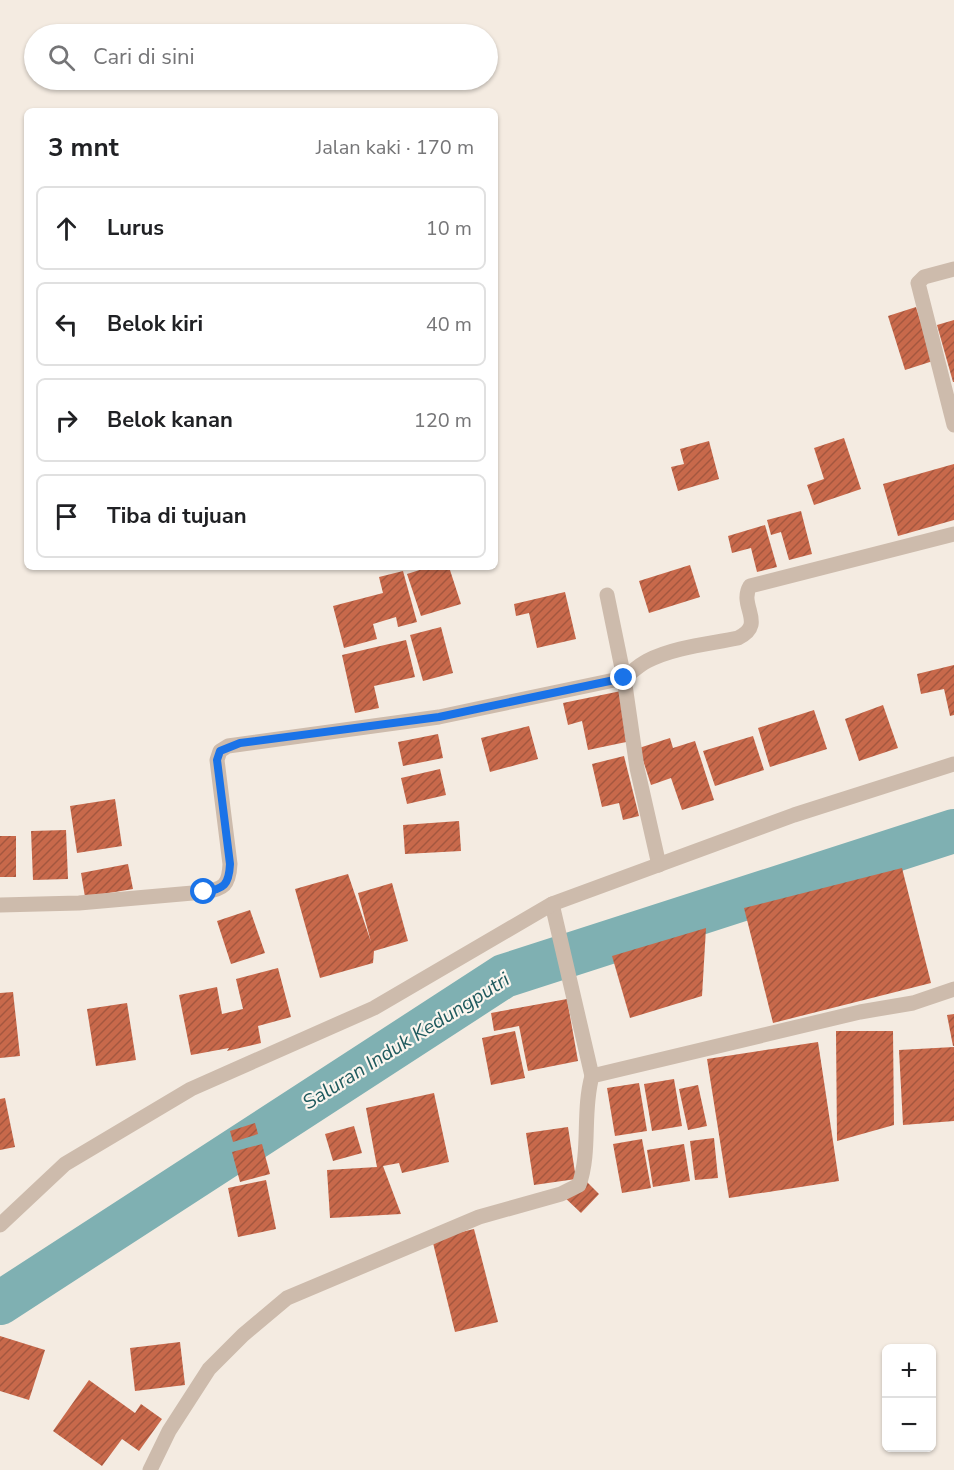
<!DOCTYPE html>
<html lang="id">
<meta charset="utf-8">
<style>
body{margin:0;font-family:"Nunito Sans",sans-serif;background:#f6f6f6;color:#202124}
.controls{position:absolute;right:18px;bottom:18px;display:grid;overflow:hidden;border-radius:9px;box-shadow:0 2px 4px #0004}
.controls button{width:54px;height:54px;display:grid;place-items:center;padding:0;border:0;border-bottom:2px solid #e0e0e0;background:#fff;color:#202124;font:30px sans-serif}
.stop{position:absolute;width:18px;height:18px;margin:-14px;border:4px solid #1a73e8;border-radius:50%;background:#fff}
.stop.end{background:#1a73e8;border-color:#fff;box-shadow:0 2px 6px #0008}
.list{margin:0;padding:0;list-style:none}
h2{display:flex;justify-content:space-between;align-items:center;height:78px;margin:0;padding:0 24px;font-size:26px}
h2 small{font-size:20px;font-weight:400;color:#757577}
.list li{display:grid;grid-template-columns:39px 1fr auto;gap:18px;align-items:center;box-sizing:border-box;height:84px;margin:0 12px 12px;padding:0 12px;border:2px solid #e0e0e0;border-radius:9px}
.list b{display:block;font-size:22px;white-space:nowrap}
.list em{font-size:20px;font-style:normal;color:#757577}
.icon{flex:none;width:33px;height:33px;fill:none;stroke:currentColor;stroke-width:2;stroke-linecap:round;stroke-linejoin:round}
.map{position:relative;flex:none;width:954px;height:1470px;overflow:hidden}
.search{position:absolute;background:#fff;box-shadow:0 2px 4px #0004;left:24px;top:24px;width:474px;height:66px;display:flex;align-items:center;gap:15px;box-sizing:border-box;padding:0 21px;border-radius:33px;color:#757577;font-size:22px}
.panel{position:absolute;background:#fff;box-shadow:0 2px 4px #0004;left:24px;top:108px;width:474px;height:462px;border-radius:9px}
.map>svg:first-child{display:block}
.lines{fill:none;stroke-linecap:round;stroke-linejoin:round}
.river{stroke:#7fb0b2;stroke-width:44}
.building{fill:url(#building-hatch)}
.street{stroke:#cdbbac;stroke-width:15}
.route{stroke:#1a73e8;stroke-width:8}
.labels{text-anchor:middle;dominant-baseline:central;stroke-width:4.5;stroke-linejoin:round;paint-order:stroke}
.water-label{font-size:20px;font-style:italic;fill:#1f5a5e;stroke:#fbf5ee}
</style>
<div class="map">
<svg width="954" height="1470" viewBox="0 0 954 1470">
<defs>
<pattern id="building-hatch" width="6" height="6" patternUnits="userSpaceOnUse" patternTransform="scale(1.5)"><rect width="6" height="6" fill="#c8694b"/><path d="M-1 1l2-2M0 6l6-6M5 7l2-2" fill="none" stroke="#a4573f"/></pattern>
</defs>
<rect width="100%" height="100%" fill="#f4ebe1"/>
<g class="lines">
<!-- river -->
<path class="river" d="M0,1303L504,976L954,831"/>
</g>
<!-- building -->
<g class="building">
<path d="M916,307L933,361L905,370L888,316Z"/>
<path d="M954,320V382H953L937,325Z"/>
<path d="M844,438L861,489L814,505L807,485L824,479L814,448Z"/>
<path d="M709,441L719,479L678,491L671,467L684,464L680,449Z"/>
<path d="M954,464V520L898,536L883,484Z"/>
<path d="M801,511L812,554L789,560L781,532L771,535L767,520Z"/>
<path d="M765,525L777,567L757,572L751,548L732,553L728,536Z"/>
<path d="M690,565L700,597L649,613L639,581Z"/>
<path d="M429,567H449L461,604L421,616L407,574Z"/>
<path d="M403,571L417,622L398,627L396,617L373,624L377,639L344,648L333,606L383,593L379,577Z"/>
<path d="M565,592L576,639L537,648L529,613L516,616L514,604Z"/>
<path d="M441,627L453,673L423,681L410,635Z"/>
<path d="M406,640L415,677L374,686L379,708L355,713L342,655Z"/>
<path d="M954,665V715L950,716L944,689L921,694L917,674Z"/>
<path d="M621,691L631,741L588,750L582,721L568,725L563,703Z"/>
<path d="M883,705L898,748L859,761L845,719Z"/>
<path d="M814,710L827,749L770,767L758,728Z"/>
<path d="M529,726L538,759L490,772L481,738Z"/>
<path d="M438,734L443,758L403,766L398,742Z"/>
<path d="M753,736L764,770L715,786L703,751Z"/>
<path d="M670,738L673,748L695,741L714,800L682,810L671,778L651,785L639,748Z"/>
<path d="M624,756L639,816L623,820L619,803L602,807L592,764Z"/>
<path d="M440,769L446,795L407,804L401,778Z"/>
<path d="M115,799L122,846L77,853L70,806Z"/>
<path d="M459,821L461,851L405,854L403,825Z"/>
<path d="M66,830L68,879L33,880L31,831Z"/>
<rect x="0" y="836" width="16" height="41"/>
<path d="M128,864L133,889L85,897L81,873Z"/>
<path d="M902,868L931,983L773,1023L744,908Z"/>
<path d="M348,874L371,942L358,893L392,883L408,941L374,951L373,963L320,978L295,889Z"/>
<path d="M250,910L265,953L231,964L217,921Z"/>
<path d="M706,928L702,996L630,1018L612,956Z"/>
<path d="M278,968L291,1017L258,1026L261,1043L227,1051L229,1048L191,1055L179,995L217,987L222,1014L243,1009L236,979Z"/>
<path d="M13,992L20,1056L0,1058V993Z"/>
<path d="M567,999L578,1061L528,1071L519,1026L494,1031L491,1013Z"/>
<path d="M127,1003L136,1060L96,1066L87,1009Z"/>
<path d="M954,1014V1046H953L947,1015Z"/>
<path d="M515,1031L525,1078L491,1085L482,1038Z"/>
<path d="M836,1031H893L894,1125L837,1141Z"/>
<path d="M818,1042L839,1181L729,1198L707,1059Z"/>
<path d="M954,1047V1121L903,1125L899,1050Z"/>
<path d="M674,1079L682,1126L652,1131L644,1084Z"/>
<path d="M639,1083L647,1131L615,1136L607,1088Z"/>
<path d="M698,1085L707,1126L688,1130L679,1089Z"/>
<path d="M434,1093L449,1162L402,1173L399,1163L383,1166L401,1214L330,1218L327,1170L377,1167L366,1108Z"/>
<path d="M5,1098L15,1147L0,1150V1099Z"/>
<path d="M255,1123L258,1134L233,1142L230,1131Z"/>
<path d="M354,1126L362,1153L333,1161L325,1134Z"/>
<path d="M568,1127L576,1179L534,1185L526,1133Z"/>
<path d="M714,1138L718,1178L695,1180L690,1141Z"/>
<path d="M642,1139L651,1188L622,1193L613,1144Z"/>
<path d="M262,1144L270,1174L240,1182L232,1152Z"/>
<path d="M684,1144L690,1181L653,1187L647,1150Z"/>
<path d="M266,1180L276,1229L238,1237L228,1188Z"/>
<path d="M587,1182L599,1194L581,1213L561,1194Z"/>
<path d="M474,1229L498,1322L455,1332L432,1239Z"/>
<path d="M0,1336L45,1350L29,1400L0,1391Z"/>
<path d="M180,1342L185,1385L135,1391L130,1348Z"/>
<path d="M89,1380L135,1413L141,1404L162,1419L139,1451L122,1439L102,1466L53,1431Z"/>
</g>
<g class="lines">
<!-- street -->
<g class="street">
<path d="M954,269L924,277L918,283L954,425"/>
<path d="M607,595L624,678C632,672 639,665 647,661C674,647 709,644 738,638C767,624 738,606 750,586L954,534"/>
<path d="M552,904L592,1076"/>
<path d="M0,905L79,903L204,892C224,889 229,885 230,864L217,760L220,751L228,746L439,717L624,678L637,768L659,865"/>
<path d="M0,1225L65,1164L191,1089L374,1008L552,904L794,815L954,764"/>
<path d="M150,1470L169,1431L209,1369L243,1335L287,1298L479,1217L561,1194L579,1185C591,1151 582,1112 592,1076L860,1012L913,1003L954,989"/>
</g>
</g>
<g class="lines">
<!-- route -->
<path class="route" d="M204,892C224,889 229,885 230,864L217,760L220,751L240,743L439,717L624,678"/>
</g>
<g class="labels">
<!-- water labels -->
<g class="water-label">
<text transform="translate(406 1041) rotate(-32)">Saluran Induk Kedungputri</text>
</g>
</g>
</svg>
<div class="controls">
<button>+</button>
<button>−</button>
</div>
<div class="stop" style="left:204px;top:892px"></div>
<div class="stop end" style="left:624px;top:678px"></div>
<div class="search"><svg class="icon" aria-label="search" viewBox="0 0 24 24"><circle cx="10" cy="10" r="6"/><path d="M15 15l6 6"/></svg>Cari di sini</div>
<section class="panel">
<h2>3 mnt<small>Jalan kaki · 170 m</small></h2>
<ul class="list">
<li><svg class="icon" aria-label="ahead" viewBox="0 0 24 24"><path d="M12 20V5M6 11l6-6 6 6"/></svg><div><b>Lurus</b></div><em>10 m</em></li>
<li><svg class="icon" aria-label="left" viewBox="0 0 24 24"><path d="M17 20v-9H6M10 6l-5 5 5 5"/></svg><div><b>Belok kiri</b></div><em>40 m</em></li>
<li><svg class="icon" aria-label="right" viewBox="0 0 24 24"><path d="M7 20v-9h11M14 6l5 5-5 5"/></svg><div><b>Belok kanan</b></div><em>120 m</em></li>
<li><svg class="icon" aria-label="arrive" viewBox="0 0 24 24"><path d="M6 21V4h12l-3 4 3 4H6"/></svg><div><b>Tiba di tujuan</b></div></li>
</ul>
</section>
</div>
